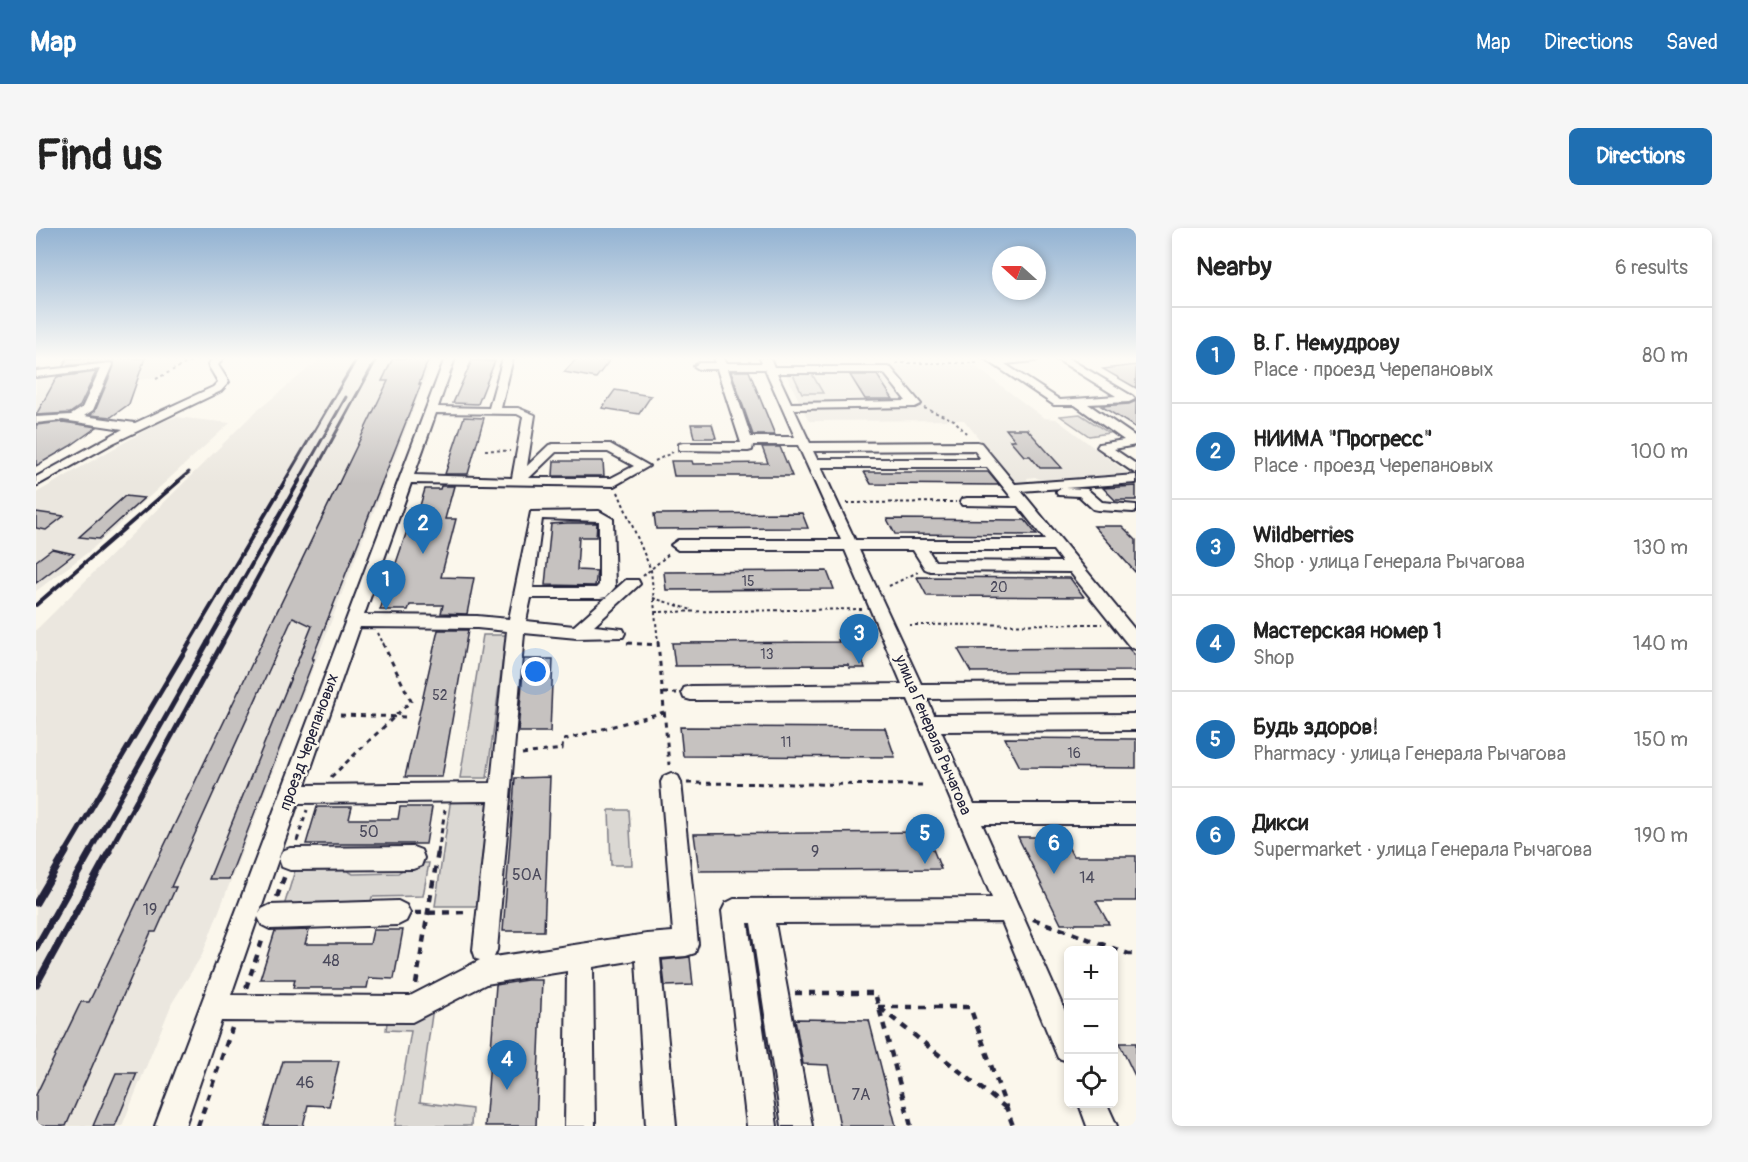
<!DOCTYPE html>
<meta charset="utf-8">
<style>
body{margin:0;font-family:Pangolin,sans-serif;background:#f6f6f6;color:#222}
.controls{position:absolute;right:18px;bottom:18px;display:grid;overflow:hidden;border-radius:9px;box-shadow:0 3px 9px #0003}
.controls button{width:54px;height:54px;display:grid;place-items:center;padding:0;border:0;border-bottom:2px solid #e0e0e0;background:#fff;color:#222;font:30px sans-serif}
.compass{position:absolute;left:956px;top:18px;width:54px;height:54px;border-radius:50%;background:#fff;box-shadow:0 3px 9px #0003;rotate:291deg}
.you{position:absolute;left:500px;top:444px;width:21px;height:21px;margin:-15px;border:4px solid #fff;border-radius:50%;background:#1a73e8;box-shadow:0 0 0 9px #1a73e833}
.badge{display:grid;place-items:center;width:39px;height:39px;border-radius:50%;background:#1f6fb2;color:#fff;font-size:20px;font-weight:700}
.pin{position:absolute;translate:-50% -50px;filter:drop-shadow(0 2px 3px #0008)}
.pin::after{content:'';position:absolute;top:32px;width:21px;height:18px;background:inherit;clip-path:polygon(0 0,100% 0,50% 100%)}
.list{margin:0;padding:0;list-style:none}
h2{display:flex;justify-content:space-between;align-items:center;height:78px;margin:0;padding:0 24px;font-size:26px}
h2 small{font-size:20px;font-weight:400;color:#767676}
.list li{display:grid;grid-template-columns:39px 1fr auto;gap:18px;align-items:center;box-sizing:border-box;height:96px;padding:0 24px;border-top:2px solid #e0e0e0}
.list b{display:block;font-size:22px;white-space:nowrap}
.list p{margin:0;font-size:20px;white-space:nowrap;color:#767676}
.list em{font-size:20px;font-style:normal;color:#767676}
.icon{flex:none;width:33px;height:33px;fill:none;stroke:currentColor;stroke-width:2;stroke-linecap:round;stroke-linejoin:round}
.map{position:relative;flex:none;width:1100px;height:898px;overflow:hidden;border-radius:9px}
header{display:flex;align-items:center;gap:36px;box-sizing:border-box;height:84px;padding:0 30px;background:#1f6fb2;color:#fff}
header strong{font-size:28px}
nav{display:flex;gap:33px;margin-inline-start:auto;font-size:21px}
.intro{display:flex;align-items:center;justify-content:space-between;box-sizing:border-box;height:144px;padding:0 36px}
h1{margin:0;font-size:42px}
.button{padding:15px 27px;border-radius:9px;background:#1f6fb2;color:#fff;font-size:21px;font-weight:700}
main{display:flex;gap:36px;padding:0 36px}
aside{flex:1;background:#fff;border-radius:9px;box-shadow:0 3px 9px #0003}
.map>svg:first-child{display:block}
.built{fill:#ebe7df}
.green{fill:#dbd8d3;stroke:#7e7d87;stroke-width:1.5}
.building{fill:#c6c2c0;stroke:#22223b;stroke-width:1.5}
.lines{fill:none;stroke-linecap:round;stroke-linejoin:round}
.minor-casing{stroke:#22223b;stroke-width:4}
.path-far2{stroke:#22223b;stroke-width:2;stroke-dasharray:3 3;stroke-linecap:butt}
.path-far1{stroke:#22223b;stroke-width:3;stroke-dasharray:5 5;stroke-linecap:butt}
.path{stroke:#22223b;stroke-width:4.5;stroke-dasharray:7 7;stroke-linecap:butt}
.minor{fill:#fbf7ec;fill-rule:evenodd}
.rail-far3{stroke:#22223b;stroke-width:3}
.rail-far2{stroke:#22223b;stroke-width:4}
.rail-far1{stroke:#22223b;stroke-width:5}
.rail{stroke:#22223b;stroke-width:7}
.labels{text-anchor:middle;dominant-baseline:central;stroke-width:5;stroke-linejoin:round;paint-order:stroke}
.number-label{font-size:14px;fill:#4b4a5c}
.street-label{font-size:16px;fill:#22223b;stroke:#fbf7ec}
.near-number-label{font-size:16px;fill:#4b4a5c}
</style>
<header>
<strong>Map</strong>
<nav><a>Map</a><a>Directions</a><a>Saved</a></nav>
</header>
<div class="intro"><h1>Find us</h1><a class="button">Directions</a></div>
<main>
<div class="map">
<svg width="1100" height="898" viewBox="0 0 1100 898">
<rect width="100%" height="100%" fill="#fbf7ec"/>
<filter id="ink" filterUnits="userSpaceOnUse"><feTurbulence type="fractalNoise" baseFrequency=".0167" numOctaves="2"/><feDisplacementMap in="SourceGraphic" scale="12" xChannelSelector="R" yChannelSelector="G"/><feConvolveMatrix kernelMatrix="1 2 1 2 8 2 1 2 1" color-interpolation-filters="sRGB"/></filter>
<g filter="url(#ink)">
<!-- built -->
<g class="built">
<path d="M0,130H157L119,150L101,152L93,177L36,217L0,238Z"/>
<path d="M285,130H397L166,727L136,775L86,898H0V402L216,187Z"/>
<path d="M936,136L1008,190L1020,191L1093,246L1005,252L999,249L991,250L992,253L978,254L928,192L773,193L746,138Z"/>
<path d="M140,189L194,195L55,322L0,363V265L124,194Z"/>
</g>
<!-- green -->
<g class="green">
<path d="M757,146H776L787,165H766Z"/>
<path d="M1044,186L1073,205L1053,208L1024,188Z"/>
<path d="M447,407H470L451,550H424Z"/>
<path d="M415,570H458L447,678H399Z"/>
<path d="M573,582H593L596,637H575Z"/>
<path d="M377,635H393L387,668L336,669L333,680L247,681L261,636H300L317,646L362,645Z"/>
<path d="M397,779L384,874L436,881L435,898H359L375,803L350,802L352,788Z"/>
</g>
<!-- building -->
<g class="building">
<path d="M31,130H109L93,176L75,189L54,187L59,183L78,138L77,134L27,138Z"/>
<path d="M357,130H393L383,156H385L276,431H278L193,651H173L276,398L257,389L135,659H140L120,704H115L30,898H0V867L45,774H53L352,153H346Z"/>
<path d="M541,130H554L573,133L560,150L528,144Z"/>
<path d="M436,132L459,133L442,176L417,175Z"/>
<path d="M1100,137V160L1067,141Z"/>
<path d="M695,143H713L739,207H717Z"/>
<path d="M60,144L44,178L34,185L0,187L21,149Z"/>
<path d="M814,147H841L857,171H829Z"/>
<path d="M579,162L615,168L603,186L566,180Z"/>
<path d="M1100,173V200L1065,178L1093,176Z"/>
<path d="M428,189L448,190L432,246H409Z"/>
<path d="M27,194L61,199L34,218L0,238V197Z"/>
<path d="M655,196H676L680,210H658Z"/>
<path d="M970,201H991L1026,240H1004L994,228H988L974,212H979Z"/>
<path d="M726,219H744L756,248H638L635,233H656L657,236L732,235Z"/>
<path d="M518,233H567L568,248H517Z"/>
<path d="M828,244H952L963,257L835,256Z"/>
<path d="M405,258H418L409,291H420L405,349L438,350L431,386L405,385L407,377H374L372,382H344L375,291H380L389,261H404Z"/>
<path d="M1100,258V272H1079L1067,260Z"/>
<path d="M89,268L108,270L63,311L43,309Z"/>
<path d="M0,284L28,288L10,302L0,300Z"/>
<path d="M766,285L772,300L620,301L618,286Z"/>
<path d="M851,291L989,292L1001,307L859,306Z"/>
<path d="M531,295H561L560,309H543L541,342L561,343L559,358L509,357L515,296Z"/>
<path d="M1058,298H1086L1100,312V345Z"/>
<path d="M16,321L38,326L0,355V333Z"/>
<path d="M791,343L798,361L630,362L628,344Z"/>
<path d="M881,349L1034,350L1048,369L891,368Z"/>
<path d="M402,402H432L406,549H369Z"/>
<path d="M802,412H819L829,440H813L812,437L639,438L636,415L803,414Z"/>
<path d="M1092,420L1100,428V443L935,444L922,421Z"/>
<path d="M488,431H517L514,504H482Z"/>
<path d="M644,499L849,500L859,529L647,528Z"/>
<path d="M969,510L1100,511V540L984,539Z"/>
<path d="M514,549L508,703H467L479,550Z"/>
<path d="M281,579H316L313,591H362L364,579H396L390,616H270Z"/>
<path d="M890,604L905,641L663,643L658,606Z"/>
<path d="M982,609H1027L1037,628H1100V673H1060L1073,696H1025Z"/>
<path d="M273,702L269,716H334L337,702H367L358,751L333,750L331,760H257L259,751H224L239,703Z"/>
<path d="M654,729L657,757L629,758L626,732Z"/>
<path d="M491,752H506L500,898H449L460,757Z"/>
<path d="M759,791L833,792L860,898H804L792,837L767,836Z"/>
<path d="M1083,815H1100V850Z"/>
<path d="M247,833H303L293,878L272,877L267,898H228Z"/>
<path d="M80,845H101L79,898H57Z"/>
</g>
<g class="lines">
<!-- minor casing -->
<g class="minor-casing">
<g id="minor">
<path d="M177,130H187L182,137L193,154L185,163L77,215L0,258V249L87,201L27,192L0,195V189L35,187L46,180L64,141L0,149V143L75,135L76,137L57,182L48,188L99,195L177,159L182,154L172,137Z"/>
<path d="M409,130H419L402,179L453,180L467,130H477L465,180H482L499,187L491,238L513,217L517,216H574L613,238L578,258L375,255L328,387L441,388L473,391L495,284L563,283L577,291L579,359L570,369L564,370H495L490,393L538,398L590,352H602L604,356L558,398L587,401L589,405L587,409L541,410L488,405L461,722L458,729L611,706L637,704L625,554L628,548L635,545L642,548L645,554L662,716L659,725L650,728L624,730L640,898H610L600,732L557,739L559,898H529L531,743L450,756L376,794L185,793L149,898H119ZM400,185L481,186L487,189L476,250L378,247ZM520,224H572L598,238L575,250H493ZM506,291L563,293V357L560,360H497ZM324,399L441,400L471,403L455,555L269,557ZM453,573L437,722L440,731L444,732L374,768L195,767L222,689L226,697L234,701L362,697L370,693L374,685L370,677L362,673L234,677L226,681L223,686L262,575Z"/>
<path d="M678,130H688L690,135H726L724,130H734L738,139H851L855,140L885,176L879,179L758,181L774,215L941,214L945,215L979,256L1100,247V255L1030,260L1051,261L1066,274L1100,277V283L1097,284L1062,282L1057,281L1043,268L1022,267L1020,264L1026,260L985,263L1100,403V421L1094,419L1034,344L894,343L889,341L877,322H823L885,456L1100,455V469L891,471L898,487L1100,486V502L905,503L938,576H1100V596H946L1032,790V833L1022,830L966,694L739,695L776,898H746L715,695H712L741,898H711L686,683L690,675L698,671L956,670L872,471L655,472L648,470L646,465L648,460L655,458L866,456L809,322H642L635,317L642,312H805L762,217H717L716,222L712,223L643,222V216L647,215H705L681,141H663L658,138L663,135H680ZM692,141H729L759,209H715ZM741,145H848L870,173L755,175ZM938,222L945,231H781L777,223ZM785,239H951L976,270H931L926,271L924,274L926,277L982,278L1009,312H819ZM892,322H1017L1026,334L899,333Z"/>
<path d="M948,130H1004L999,133L969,136L1024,172L1080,168L1019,130H1032L1096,168L1099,171L1093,174L1052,176L1100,209V217L1078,221L1100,236V246L1061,219L1063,216L1088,212L1039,177H1018Z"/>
<path d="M377,619L385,622L388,630L385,638L377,641L254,642L246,639L243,631L246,623L254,620Z"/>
<path d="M1043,876H1071L1081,898H1051Z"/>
</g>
</g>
<!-- path-far2 -->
<g class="path-far2">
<path d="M860,135H944"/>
<path d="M120,151L160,130"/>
<path d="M888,180L918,192L930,205"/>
<path d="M449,222L474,223"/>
<path d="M619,233L637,224"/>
<path d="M582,264L615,342L622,415"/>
<path d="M811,275L920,274"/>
<path d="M607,348L634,325"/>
<path d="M853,358L882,344"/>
<path d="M617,370L656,382"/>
<path d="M619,384L827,381"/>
<path d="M873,397L1066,396"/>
<path d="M342,405L347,415"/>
<path d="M591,415H595"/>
</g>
<!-- path-far1 -->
<g class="path-far1">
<path d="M622,414L633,537"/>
<path d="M591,415L622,417"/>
<path d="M627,465H641"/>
<path d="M304,487L371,489"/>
<path d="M486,526L526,521L527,512L628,484"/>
<path d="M295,549L375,473L346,414"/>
<path d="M651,555L887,557"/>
<path d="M261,613L271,582"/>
<path d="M402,625L409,582"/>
</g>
<!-- path -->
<g class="path">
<path d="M241,669L249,647"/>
<path d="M379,685L435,684"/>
<path d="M997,691L1093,726H1100"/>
<path d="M380,756L402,624"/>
<path d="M210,760L228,707"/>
<path d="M759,765H839L875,898"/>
<path d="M842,779H934L977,898"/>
<path d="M844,780L970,880"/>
<path d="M162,898L196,800"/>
</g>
<!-- minor -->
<use href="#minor" class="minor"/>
<!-- rail-far3 -->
<g class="rail-far3">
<path d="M141,254L153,244"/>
<path d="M248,254L321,130"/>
<path d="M262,254L310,169"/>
<path d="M273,254L341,130"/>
</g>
<!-- rail-far2 -->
<g class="rail-far2">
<path d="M0,377L143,253"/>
<path d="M153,415L249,253"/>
<path d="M171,415L263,253"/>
<path d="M186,415L274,253"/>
</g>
<!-- rail-far1 -->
<g class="rail-far1">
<path d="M29,625L154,414"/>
<path d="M53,625L172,414"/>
<path d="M72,625L187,414"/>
</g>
<!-- rail -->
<g class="rail">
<path d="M0,675L30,624"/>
<path d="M0,720L54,624"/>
<path d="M0,757L73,624"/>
</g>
</g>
</g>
<!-- sky -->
<linearGradient id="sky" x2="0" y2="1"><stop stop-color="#92b2d2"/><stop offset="0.51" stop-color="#fdfbf6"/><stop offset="1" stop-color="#fdfbf6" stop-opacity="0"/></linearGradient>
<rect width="1100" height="256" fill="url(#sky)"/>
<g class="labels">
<!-- number labels -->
<g class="number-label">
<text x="712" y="353">15</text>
<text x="963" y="359">20</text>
<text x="731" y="426">13</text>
<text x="404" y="467">52</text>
<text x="750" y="514">11</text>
<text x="1038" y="525">16</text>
</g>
<!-- street labels -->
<g class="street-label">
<text transform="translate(897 507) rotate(67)">улица Генерала Рычагова</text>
<text transform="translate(273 514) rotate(-70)">проезд Черепановых</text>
</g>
<!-- near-number labels -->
<g class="near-number-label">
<text x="333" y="604">50</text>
<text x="779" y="624">9</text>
<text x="491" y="647">50А</text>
<text x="1051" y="650">14</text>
<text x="114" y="682">19</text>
<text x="295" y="733">48</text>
<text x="269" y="855">46</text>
<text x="825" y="867">7А</text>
</g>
</g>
</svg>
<div class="controls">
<button>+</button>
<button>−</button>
<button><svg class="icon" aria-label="locate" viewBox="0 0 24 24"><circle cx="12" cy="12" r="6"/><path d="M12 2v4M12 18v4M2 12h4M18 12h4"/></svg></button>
</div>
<svg class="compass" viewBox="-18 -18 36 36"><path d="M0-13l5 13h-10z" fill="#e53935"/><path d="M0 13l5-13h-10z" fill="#767676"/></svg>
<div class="you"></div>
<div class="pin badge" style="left:350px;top:382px">1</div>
<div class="pin badge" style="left:387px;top:326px">2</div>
<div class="pin badge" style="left:823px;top:436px">3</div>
<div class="pin badge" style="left:471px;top:862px">4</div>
<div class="pin badge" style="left:889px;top:636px">5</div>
<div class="pin badge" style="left:1018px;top:646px">6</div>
</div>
<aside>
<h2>Nearby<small>6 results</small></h2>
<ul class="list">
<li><span class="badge">1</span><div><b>В. Г. Немудрову</b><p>Place · проезд Черепановых</p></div><em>80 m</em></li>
<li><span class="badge">2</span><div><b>НИИМА &quot;Прогресс&quot;</b><p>Place · проезд Черепановых</p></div><em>100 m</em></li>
<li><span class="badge">3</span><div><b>Wildberries</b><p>Shop · улица Генерала Рычагова</p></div><em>130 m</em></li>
<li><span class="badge">4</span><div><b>Мастерская номер 1</b><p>Shop</p></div><em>140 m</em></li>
<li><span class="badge">5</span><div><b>Будь здоров!</b><p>Pharmacy · улица Генерала Рычагова</p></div><em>150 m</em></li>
<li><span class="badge">6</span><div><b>Дикси</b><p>Supermarket · улица Генерала Рычагова</p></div><em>190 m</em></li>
</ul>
</aside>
</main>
